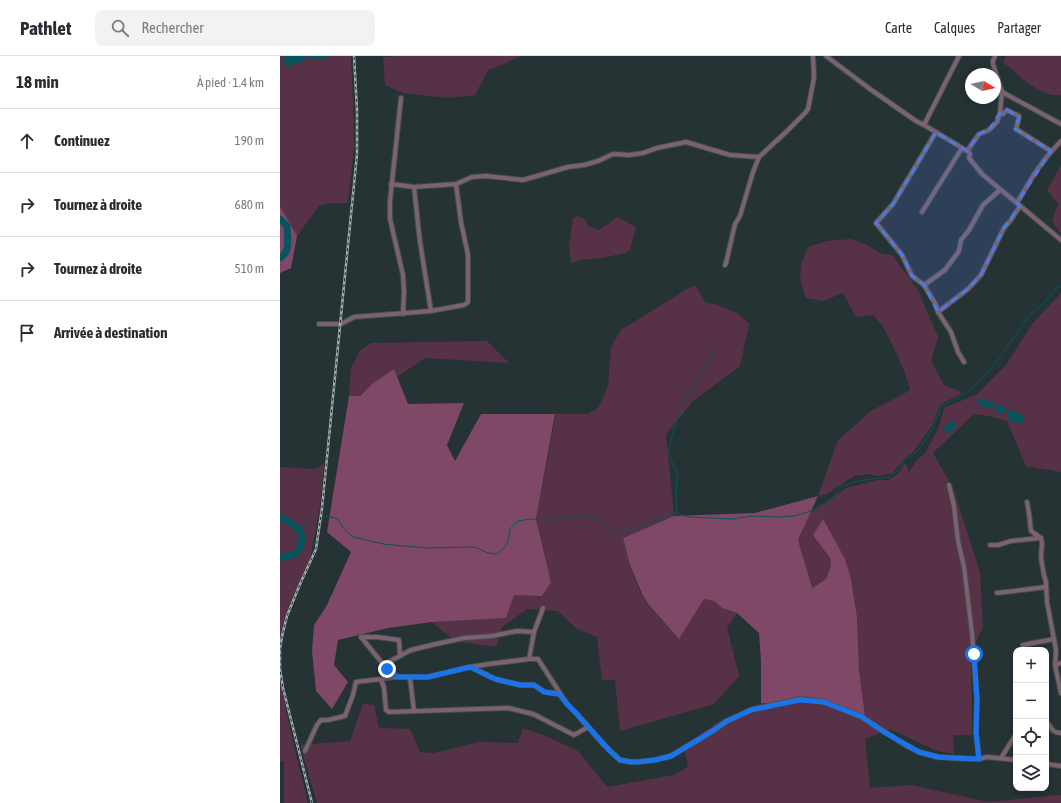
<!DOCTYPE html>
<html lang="fr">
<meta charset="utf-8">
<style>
body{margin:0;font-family:"Asap Condensed",sans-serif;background:#f2f2f3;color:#2b2b33}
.controls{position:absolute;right:12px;bottom:12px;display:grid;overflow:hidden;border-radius:8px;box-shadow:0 2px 6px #0003}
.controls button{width:36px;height:36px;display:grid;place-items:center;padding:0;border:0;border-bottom:1px solid #e1e1e2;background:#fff;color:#2b2b33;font:20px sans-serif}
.compass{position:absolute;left:685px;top:12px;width:36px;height:36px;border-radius:50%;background:#fff;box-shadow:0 2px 6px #0003;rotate:99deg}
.stop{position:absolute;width:12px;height:12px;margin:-9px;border:3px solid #1a73e8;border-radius:50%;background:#fff}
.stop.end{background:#1a73e8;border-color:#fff;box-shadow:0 1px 4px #0008}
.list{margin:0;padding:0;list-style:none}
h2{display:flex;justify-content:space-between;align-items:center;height:52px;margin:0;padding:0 16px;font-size:17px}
h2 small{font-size:13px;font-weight:400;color:#7c7c81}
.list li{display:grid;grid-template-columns:26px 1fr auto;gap:12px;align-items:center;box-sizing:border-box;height:64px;padding:0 16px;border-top:1px solid #e1e1e2}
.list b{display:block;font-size:15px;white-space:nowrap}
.list em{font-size:13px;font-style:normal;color:#7c7c81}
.icon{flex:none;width:22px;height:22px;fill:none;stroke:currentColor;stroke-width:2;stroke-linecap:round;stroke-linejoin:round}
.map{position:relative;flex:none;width:781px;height:747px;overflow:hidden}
header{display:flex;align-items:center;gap:24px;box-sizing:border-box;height:56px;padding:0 20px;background:#fff;border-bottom:1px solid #e1e1e2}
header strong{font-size:19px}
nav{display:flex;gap:22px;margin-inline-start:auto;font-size:14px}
.search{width:280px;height:36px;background:#f2f2f3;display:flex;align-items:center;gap:10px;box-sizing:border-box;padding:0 14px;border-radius:8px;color:#7c7c81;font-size:15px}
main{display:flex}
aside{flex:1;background:#fff}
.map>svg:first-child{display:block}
.green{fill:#573246}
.forest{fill:#7f4866}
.water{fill:#08545d}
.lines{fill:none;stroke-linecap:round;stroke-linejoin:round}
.stream{stroke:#08545d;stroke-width:1}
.river{stroke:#08545d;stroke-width:7}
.minor-casing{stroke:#414e50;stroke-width:6}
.minor{stroke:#7b626e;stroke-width:4}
.rail-casing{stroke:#a2adae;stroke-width:2.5}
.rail{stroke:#1b292b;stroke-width:1;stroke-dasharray:3;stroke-linecap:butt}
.route{stroke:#1a73e8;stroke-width:5}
.marked{fill:#5178e0;fill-opacity:0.2;stroke:#5178e0;stroke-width:3;stroke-dasharray:8 5;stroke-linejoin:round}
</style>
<header>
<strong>Pathlet</strong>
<div class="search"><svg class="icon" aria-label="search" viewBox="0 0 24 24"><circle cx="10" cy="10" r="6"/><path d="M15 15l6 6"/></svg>Rechercher</div>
<nav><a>Carte</a><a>Calques</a><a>Partager</a></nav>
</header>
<main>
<aside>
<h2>18 min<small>À pied · 1.4 km</small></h2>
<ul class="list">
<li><svg class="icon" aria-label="ahead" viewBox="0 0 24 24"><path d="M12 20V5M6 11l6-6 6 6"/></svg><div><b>Continuez</b></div><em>190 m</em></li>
<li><svg class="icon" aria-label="right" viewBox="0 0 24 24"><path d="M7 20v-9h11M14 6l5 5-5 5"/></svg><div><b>Tournez à droite</b></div><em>680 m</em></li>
<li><svg class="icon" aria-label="right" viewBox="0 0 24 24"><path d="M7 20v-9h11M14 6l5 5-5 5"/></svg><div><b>Tournez à droite</b></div><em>510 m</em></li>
<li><svg class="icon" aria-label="arrive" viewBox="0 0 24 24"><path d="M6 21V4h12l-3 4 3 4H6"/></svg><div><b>Arrivée à destination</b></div></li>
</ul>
</aside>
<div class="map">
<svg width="781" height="747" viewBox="0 0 781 747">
<rect width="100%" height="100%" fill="#253335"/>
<!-- green -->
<g class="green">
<path d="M0,0H71L73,47L74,92L68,147H49L39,150L17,180L0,150Z"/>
<path d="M119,0H241L224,8L208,14L195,39L168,42L123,37L105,29L103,1Z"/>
<path d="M726,0H781V39C760,42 738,18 723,6Z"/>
<path d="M781,109V178L772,165L778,148L767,134Z"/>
<path d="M297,160L305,163L308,170L318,174C325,171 331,165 338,161L356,171L350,194L345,197L322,202L301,204L291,207L289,187L293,163Z"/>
<path d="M571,183L585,188L602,198L612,199L638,234L658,281L651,305L664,329L681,336L680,339L662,347L659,351L653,368L634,395L624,403L613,417L597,420L588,418L574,420L547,438L538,440L558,384L591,355L616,342L630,334L625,317L614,292L602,269L593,259L576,261L563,237L543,245L526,242L520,223L521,209L528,191L547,185Z"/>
<path d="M412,230H416L425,246L434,248L459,258L469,268L460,310L413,345L386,378L394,460L343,482C348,502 353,521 362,539C370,553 388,570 399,582L424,543L434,545L442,552L457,557L447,572L459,620L434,648L340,675L335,624H322L317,581L297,573L278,555L247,553L222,571L216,591L175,585L152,566L226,562L234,539L271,526L256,463L276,358H308L319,351L328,330L331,291L341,274Z"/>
<path d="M781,237V416L746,410L727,365L709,360L694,358L653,397L673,432L700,516L703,571L691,596L692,679H673L674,698L657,695L610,673L585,683L590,732L631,729L708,746L778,739H781V747H37L20,689L70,685L83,648L94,649L99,672L130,673L140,696L154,697L199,686L238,687L243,672L266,680L298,695L327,731L394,719L408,711L404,690L441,664L481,647H492L519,642L542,645L585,660L579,614L577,561L571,523L534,479L550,502L551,510L546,523L531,532L518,484L530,457L566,432L597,424H609L619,417L625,407L629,416L636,405L645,397L658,373L664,352L697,338L726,309L753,267Z"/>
<path d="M207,285L229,307L145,302L117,321L113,313L93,327L79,340H69L71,312L80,295L91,287Z"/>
<path d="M44,408L40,451L30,504L16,533L4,566L0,587V411L35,413Z"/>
<path d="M0,611V622L11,678L28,747H4V706L0,705Z"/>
</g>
<!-- forest -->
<g class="forest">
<path d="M0,150L17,180L11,212L0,217Z"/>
<path d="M114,313L128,348L184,347L167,389L175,405L201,358H275L256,463L271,526L262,540L234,539L226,562L152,566L108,572L58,584L54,609L68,626L52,653L36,635L32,595L34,569L46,551L71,496L47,476L69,340H80L93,327Z"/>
<path d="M538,440L518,484L532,532L546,523L551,510L550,502L533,479L543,463L565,503L571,523L577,561L579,614L585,660L542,645L519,642L492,647H481V606L479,577L457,557L442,552L434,545L424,543L399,583L369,549L363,540L350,509L343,482L394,460L475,457Z"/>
</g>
<!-- water -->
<g class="water">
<path d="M3,0H25L27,3L7,11L2,1Z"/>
<path d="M28,0H52L37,4L29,2Z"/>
<path d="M698,342L715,347L714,353L698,349Z"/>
<path d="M719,348L726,352L723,358H718L715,354Z"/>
<path d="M729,353L743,359V365L740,368L729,364L727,359Z"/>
<path d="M673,364L677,369L669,379L663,372Z"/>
</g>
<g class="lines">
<!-- stream -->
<g class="stream">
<path d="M397,457L396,447L397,416L389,399V393L391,384L395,369L405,343L424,314L434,293"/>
<path d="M19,474L30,462L48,460L58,463L64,473L73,481L103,488L146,492L195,491L208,497L217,498L225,491L228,485L230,473L238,465L251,463L271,464L297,459L318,463L323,466L327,473L333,476H341L356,472L397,457L409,461L452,463L472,460L498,461L514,460L528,456L553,443L560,431L578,425L609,421L619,414L624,405L637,396L652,374L662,349L678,342L693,332L718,304L748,261L766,245L775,233L781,230"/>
</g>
<!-- river -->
<g class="river">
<path d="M0,163L7,170C7,182 11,196 0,202"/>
<path d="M0,461C7,465 15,468 19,474C26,482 20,497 10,500C7,501 3,501 0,501"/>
</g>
<!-- minor casing -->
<g class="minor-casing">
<g id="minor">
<path d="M546,0L590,33L636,65L644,69L689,96L690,98L689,102L702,118L781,184"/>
<path d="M722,36L781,68"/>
<path d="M121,42L110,145V163L113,176L123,219L124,236L123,258"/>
<path d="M720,57L723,58L727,54L739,60V62L736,73L771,95"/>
<path d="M644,69L679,0"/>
<path d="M656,76L613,148L596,167L622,199L632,220L644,229L656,249L658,256L671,276L678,296L684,306"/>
<path d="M687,95L699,78L709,74L717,66L720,57L722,36L713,8V5L715,0"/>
<path d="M111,128L134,131L176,128L192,121L206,120L243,124L288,111L304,109L318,105L333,98L349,99L363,97L377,92L406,86L450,99L479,101"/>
<path d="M134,131L140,186L151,255"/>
<path d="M737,147C751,123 761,105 781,85"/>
<path d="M642,156L682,92"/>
<path d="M445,209L446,207L455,168L460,160L473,116L479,101L506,76L525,57L528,53L534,22L533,0"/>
<path d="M644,229L665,214L679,195L681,184L689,174L703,149L720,134"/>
<path d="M658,256L688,233L701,219L724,172L731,164L740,150"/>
<path d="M39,268H61L74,261L151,255L184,249L188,246V199L181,166L176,128"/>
<path d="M669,429L674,450L678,485L684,511L692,577L697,643L696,676L699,703"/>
<path d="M747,446L749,457L751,475L761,482L762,487L761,502L764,519L766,526L767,546L776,594L775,609L781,637"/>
<path d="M710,489H718L731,485L760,482"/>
<path d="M717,537L766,531"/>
<path d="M81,581L107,613L118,621H148L190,611L209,608L249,603H258L287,648L296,657L323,688L340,704L351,706H358L375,704L391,700L431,676L447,665L471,654L520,643L544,646L582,661L605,676L627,690L639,696L658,701L670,702L699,703L707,701L736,704"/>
<path d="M81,581H97L119,584L120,600"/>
<path d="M744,594L743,589L774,583"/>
<path d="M249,603L254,576L263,552"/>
<path d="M103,609L131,594L156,588L184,582L212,580L237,575L254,576"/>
<path d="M775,609L781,607"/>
<path d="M191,611L215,623L240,629H254L265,636L279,638"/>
<path d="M130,622L134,655"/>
<path d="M101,623L104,632L106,654L109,656L228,652L253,658L294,679L308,671"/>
<path d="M766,666C774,672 769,676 781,677"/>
<path d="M25,695L37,669L41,664H48L65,660L73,639L76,626L117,621"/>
<path d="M721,702L736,678"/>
<path d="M766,708L781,710"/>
</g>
</g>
<!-- minor -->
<use href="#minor" class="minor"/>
<!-- rail casing -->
<g class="rail-casing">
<path id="rail" d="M32,747L3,632L0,613V592L3,576L7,560L20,528L36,493L42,452L77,98V54L74,0"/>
</g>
<!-- rail -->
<use href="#rail" class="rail"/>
</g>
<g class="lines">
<!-- route -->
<path class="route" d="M107,613L118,621H148L190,611L215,623L240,629H254L264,636L279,638L287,648L296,657L330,695L340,704L351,706H358L375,704L391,700L431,676L447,665L471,654L520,644L544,646L582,661L604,676L639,696L658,701L699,703L696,676L697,644L694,598"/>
</g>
<!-- marked area -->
<path class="marked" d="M727,54L739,61L735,73L771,95L737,147L740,150L724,172L701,219L688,233L658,256L644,229L632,220L622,199L596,167L613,148L656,76L687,95L699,78L709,74L720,57Z"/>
</svg>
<div class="controls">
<button>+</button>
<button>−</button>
<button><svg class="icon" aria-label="locate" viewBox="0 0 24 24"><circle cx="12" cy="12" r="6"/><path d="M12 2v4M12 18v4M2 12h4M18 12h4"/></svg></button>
<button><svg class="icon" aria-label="layers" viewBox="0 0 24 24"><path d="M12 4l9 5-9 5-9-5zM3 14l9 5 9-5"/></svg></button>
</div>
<svg class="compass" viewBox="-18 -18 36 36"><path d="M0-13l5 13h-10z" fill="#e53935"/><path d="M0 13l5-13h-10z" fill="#7c7c81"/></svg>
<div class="stop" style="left:694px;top:598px"></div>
<div class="stop end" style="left:107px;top:613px"></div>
</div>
</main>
